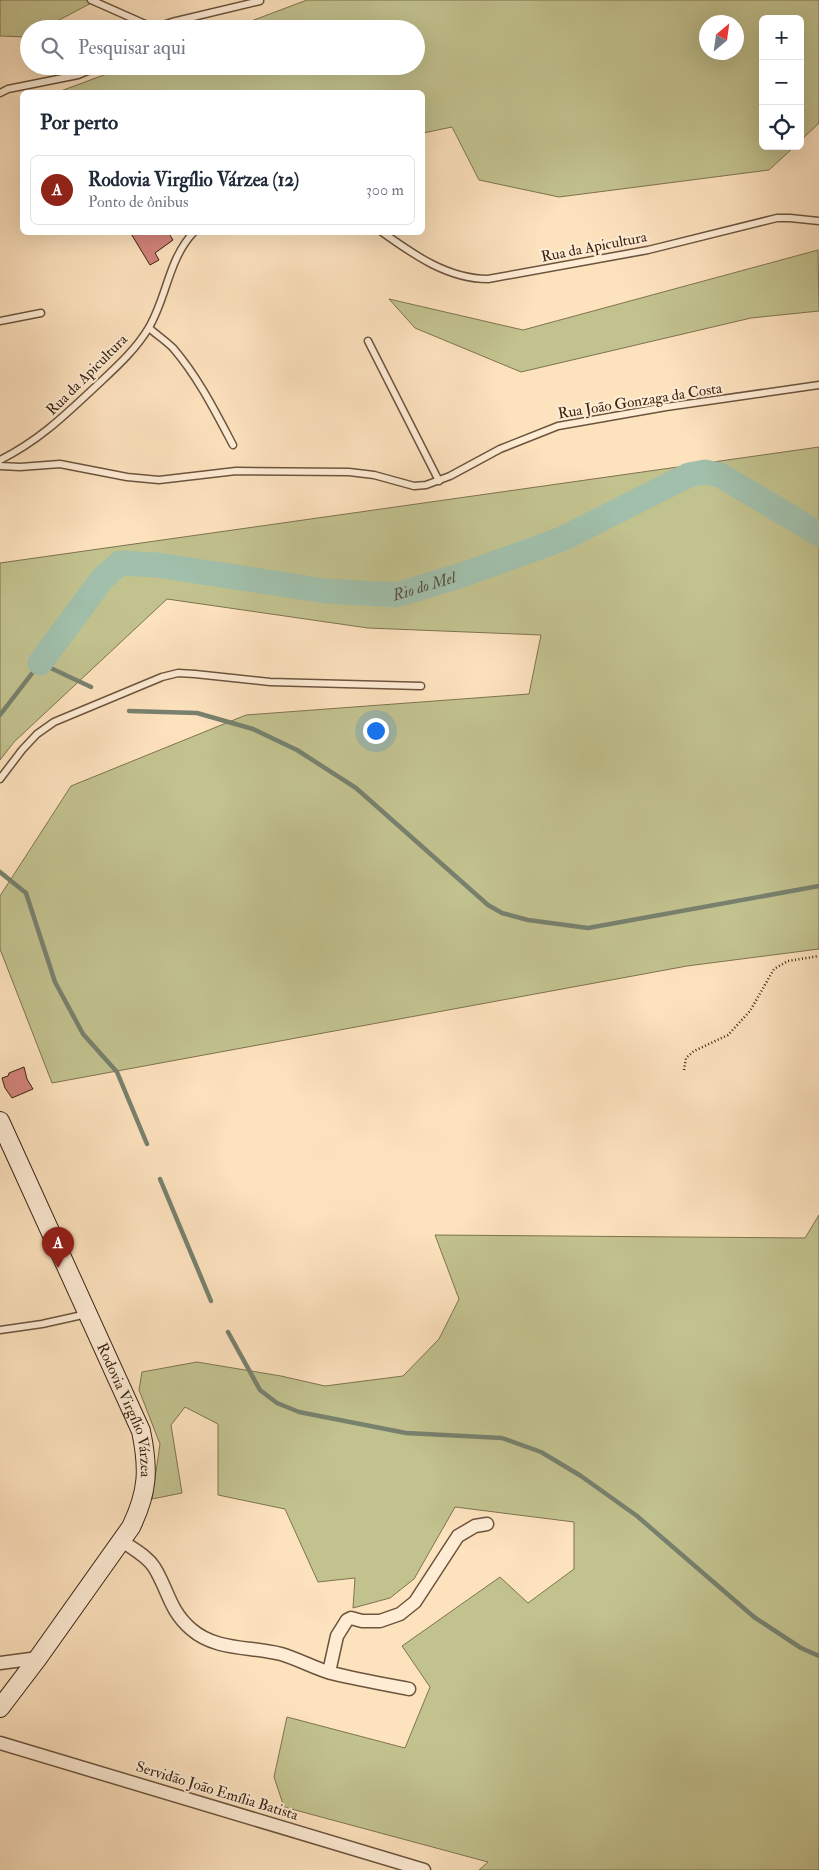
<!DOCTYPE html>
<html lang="pt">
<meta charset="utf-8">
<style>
body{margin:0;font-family:"IM FELL Double Pica",serif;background:#f6f6f7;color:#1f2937}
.controls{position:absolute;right:15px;top:15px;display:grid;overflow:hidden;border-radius:8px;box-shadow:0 5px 20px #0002}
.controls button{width:45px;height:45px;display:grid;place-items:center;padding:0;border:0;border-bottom:1px solid #e0e1e3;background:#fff;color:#1f2937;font:25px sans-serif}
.compass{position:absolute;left:699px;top:15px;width:45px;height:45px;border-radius:50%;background:#fff;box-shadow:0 5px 20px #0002;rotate:29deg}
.you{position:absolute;left:375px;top:730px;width:18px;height:18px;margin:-12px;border:4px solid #fff;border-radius:50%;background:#1a73e8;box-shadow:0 0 0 8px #1a73e833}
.badge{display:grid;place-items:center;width:32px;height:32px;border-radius:50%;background:#8f2418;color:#fff;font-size:16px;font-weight:700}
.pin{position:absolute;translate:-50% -41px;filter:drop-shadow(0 1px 2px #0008)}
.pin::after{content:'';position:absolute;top:26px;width:18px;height:15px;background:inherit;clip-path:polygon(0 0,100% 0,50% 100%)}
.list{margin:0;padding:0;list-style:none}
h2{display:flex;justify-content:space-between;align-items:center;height:65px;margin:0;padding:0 20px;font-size:21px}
h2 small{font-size:16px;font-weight:400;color:#747a83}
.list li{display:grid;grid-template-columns:32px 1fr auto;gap:15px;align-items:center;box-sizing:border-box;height:70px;margin:0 10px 10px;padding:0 10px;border:1px solid #e0e1e3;border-radius:8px}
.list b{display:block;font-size:19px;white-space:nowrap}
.list p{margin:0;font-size:16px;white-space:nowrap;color:#747a83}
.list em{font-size:16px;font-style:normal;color:#747a83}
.icon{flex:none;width:28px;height:28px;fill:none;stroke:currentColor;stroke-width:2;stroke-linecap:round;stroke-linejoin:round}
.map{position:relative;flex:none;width:819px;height:1870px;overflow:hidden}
.search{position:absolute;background:#fff;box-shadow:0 5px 20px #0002;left:20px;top:20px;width:405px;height:55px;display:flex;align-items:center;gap:12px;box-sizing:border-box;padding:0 18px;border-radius:28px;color:#747a83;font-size:19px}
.panel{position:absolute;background:#fff;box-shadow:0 5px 20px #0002;left:20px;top:90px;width:405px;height:145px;border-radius:8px}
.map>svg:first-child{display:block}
.green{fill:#c2c28f;stroke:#7e7350;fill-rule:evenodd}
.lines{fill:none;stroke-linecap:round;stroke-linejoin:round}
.stream{stroke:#78816e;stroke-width:4.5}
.river{stroke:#a1bfab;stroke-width:25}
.building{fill:#d4847c;stroke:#3b2412}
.lane-casing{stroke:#6c543d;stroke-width:9}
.street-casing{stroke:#6c543d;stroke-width:15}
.secondary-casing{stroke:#3b2412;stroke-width:20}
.path{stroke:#3b2412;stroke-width:2.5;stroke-dasharray:1 2.5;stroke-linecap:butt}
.lane{stroke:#feecd5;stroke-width:6}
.street{stroke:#feecd5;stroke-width:12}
.secondary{stroke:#feecd5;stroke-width:18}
.labels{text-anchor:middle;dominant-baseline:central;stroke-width:4;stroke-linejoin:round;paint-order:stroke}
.street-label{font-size:15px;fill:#3b2412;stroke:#feecd5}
.water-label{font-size:16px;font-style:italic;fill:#5a5240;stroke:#feecd5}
</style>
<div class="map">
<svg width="819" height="1870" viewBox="0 0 819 1870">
<rect width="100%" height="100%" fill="#fde2be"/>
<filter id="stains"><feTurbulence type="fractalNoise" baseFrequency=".004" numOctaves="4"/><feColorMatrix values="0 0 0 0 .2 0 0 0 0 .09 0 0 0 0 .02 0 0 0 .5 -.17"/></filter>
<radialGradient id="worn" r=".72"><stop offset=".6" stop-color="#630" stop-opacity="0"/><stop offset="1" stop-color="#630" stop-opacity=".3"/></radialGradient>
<!-- green -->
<g class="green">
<path d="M0,0H97L42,29H29V36L27,37L0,36Z"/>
<path d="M307,0H819V123L800,141V19H763V146H795L769,170L559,197L479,180L452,127L423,133L422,92H58L128,66H416V29H230ZM736,22V52H706V22Z"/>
<path d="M818,250L819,311L751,318L521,372L415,328L389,299L523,330Z"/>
<path d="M819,447V949L687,966L52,1083L0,949V896L71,786L246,715L529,694L541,635L368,628L167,599L14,742L0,760V563Z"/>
<path d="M819,1215V1870H479L488,1862L284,1807L274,1777L287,1717L405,1748L430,1687L402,1646L500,1577L528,1603L574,1569V1522L455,1507L414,1579L390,1598L353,1608L355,1578L318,1582L285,1509L218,1495V1424L185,1407L171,1425L182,1493L152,1499L160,1444L139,1390L142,1372L197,1362L281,1376L325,1386L403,1376L439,1339L459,1299L435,1235L805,1238Z"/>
</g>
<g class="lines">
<!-- stream -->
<g class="stream">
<path d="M129,711L197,713L253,729L297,750L356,788L488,905L502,913L528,920L588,928L819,886"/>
<path d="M0,715L40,663L91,687"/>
<path d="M0,872L26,893L55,982L83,1034L117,1072L147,1144"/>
<path d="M160,1179L211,1301"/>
<path d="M228,1332L260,1390L277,1403L299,1412L406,1433L502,1438L541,1452L581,1476L637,1516L754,1617L801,1648L819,1656"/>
</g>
<!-- river -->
<path class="river" id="s1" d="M40,663L102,579L120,563L157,565L326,591L396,595L462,575L562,539L689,475L705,472L720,475L819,534"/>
</g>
<!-- building -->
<g class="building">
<path d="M130,232H168L173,240L155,253L159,260L150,265Z"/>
<path d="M24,1067L27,1079L33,1089L12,1098L5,1088L2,1078L8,1076L9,1073Z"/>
</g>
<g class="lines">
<!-- lane casing -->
<g class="lane-casing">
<g id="lane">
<path d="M91,0L152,27"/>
<path d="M150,29L172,22L260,1"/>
<path d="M0,93L8,89L78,75L100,66"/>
<path d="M382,232C414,255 448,279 488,279L648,250L777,218H790L819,221"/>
<path d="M0,321L41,313"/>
<path d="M149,328C157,335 166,341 173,348C198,377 215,411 233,445"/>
<path d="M368,341L439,481"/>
<path d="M0,460C38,441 63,417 94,388C113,370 134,352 148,329C167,298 168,259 194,232"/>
<path d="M0,466L20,467L60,464L127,477L159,480L236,471L349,472L374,475L414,486L426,485L450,476L500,449L558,426L666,407L819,385"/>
<path d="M0,779L22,750L37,734L54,722L162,677L178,673L195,674L270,682L421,686"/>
<path d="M0,1330L42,1324L87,1314"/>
</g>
</g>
<!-- street casing -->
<g class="street-casing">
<g id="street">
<path d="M122,1541C133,1549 147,1556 154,1567C168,1589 169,1610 191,1629C216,1651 250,1646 281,1654C298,1659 314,1668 331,1673C356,1679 383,1684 409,1689"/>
<path d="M0,1663L38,1658"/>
<path d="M329,1672L337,1636L347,1620L351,1618L362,1621H380L400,1614L415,1602L458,1536L475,1526L487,1524"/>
<path d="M0,1743L424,1870"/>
</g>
</g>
<!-- secondary casing -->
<g class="secondary-casing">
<g id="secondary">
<path id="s2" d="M0,1121L141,1431C149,1469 148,1492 131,1527L38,1658L0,1708"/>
</g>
</g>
<!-- path -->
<path class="path" d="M684,1070L686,1058L694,1051L728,1035L750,1011L774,969L788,961L819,956"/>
<!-- lane -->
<use href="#lane" class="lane"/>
<!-- street -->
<use href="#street" class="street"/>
<!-- secondary -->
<use href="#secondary" class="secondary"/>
</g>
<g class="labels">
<!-- street labels -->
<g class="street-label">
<text transform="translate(594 247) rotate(-11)">Rua da Apicultura</text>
<text transform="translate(87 375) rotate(-45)">Rua da Apicultura</text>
<text transform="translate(640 401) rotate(-9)">Rua João Gonzaga da Costa</text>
<text stroke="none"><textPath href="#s2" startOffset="316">Rodovia Virgílio Várzea</textPath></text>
<text transform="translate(217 1791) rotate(17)">Servidão João Emília Batista</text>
</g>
<!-- water labels -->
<g class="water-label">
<text stroke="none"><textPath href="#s1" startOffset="436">Rio do Mel</textPath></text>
</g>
</g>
<rect width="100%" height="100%" filter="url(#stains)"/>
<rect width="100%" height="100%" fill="url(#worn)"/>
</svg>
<div class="controls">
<button>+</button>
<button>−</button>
<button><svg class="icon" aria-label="locate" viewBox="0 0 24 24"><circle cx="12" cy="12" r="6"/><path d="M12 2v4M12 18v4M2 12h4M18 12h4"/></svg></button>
</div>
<svg class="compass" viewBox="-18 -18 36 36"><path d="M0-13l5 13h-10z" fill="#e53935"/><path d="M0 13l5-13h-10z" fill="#747a83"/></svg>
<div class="you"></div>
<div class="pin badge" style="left:58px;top:1268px">A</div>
<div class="search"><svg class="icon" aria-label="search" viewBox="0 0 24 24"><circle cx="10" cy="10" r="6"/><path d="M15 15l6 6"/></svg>Pesquisar aqui</div>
<section class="panel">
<h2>Por perto<small></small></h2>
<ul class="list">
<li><span class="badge">A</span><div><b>Rodovia Virgílio Várzea (12)</b><p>Ponto de ônibus</p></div><em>300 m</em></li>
</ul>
</section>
</div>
